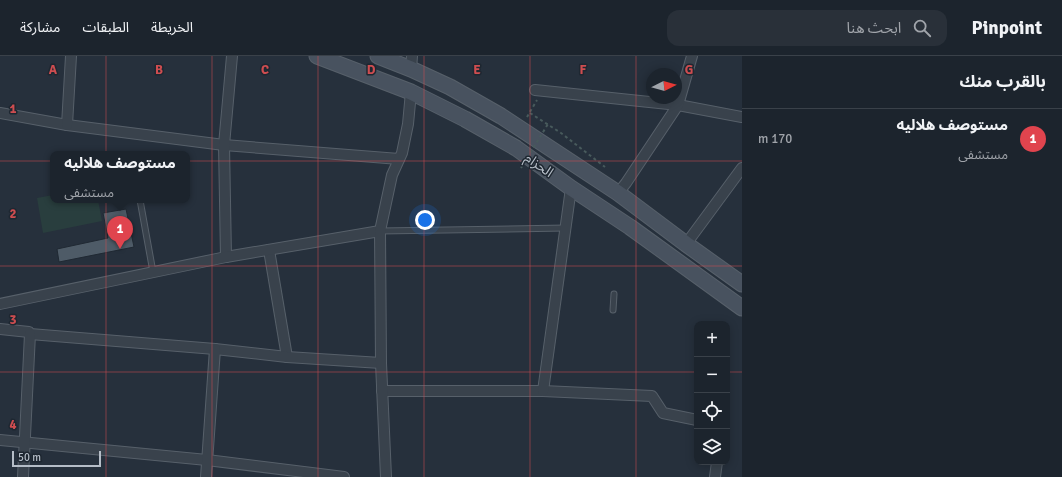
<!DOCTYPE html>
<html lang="ar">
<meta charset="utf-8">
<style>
body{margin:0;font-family:Signika,"Noto Sans Arabic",sans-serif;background:#293039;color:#f1f3f6;direction:rtl}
.controls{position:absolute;right:12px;bottom:12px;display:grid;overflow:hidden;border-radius:8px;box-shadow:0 2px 10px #0003}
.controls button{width:36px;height:36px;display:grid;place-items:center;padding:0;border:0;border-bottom:1px solid #3a4149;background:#1c242d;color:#f1f3f6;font:20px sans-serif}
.compass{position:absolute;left:646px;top:12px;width:36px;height:36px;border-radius:50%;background:#1c242d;box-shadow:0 2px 10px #0003;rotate:84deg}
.scale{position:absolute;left:12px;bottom:10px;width:89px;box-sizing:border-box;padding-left:4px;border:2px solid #b5bdc7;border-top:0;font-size:11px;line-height:14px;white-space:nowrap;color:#b5bdc7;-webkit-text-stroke:3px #1e2731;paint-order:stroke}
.you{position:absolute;left:425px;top:164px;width:14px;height:14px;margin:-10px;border:3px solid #fff;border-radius:50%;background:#1a73e8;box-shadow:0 0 0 6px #1a73e833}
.badge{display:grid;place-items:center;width:26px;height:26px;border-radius:50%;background:#ea580c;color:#fff;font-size:13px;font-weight:700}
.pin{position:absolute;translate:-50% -33px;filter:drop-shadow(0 1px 2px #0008)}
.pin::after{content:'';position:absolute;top:21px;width:14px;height:12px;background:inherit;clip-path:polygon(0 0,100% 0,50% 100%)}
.popup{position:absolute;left:50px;top:95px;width:140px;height:52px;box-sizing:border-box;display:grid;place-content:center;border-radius:8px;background:#1c242d;filter:drop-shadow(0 1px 3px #0005);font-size:13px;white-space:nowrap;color:#a0a4aa}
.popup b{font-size:15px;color:#f1f3f6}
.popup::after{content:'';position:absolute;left:50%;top:100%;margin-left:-8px;border:8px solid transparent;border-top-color:#1c242d}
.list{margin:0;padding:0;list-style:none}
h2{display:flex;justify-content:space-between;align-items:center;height:52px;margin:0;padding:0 16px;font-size:17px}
h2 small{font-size:13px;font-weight:400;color:#a0a4aa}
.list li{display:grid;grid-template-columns:26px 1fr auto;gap:12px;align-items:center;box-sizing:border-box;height:60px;padding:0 16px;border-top:1px solid #3a4149}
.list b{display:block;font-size:15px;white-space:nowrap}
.list p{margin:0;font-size:13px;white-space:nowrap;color:#a0a4aa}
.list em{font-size:13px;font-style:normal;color:#a0a4aa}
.icon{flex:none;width:22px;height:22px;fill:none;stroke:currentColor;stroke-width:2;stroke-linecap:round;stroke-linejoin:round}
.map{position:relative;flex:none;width:742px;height:421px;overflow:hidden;direction:ltr}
header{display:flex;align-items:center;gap:24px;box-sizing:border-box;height:56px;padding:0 20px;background:#1c242d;border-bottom:1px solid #3a4149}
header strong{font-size:19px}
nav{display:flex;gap:22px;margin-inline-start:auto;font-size:14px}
.search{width:280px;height:36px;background:#293039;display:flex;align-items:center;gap:10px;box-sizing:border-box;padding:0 14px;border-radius:12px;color:#a0a4aa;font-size:15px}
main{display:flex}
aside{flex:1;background:#1c242d}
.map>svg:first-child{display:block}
.green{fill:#293e3e}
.building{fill:#4e5b67;stroke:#202933}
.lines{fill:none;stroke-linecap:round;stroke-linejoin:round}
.service-casing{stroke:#57606a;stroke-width:7}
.minor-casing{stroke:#57606a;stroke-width:12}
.secondary-casing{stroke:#57606a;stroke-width:17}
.path{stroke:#485a5c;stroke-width:2;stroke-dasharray:3 3;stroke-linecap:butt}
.service{stroke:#39424c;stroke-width:5}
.minor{stroke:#39424c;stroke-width:10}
.secondary{stroke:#48525f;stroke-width:15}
.path-bridge{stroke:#485a5c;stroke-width:2;stroke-dasharray:3 3;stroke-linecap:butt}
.grid{fill:none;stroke:#ce4d50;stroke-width:1;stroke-opacity:0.55}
.labels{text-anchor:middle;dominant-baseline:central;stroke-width:3;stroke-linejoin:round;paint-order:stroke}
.street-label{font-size:14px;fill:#b5bdc7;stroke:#1e2731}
.grid-label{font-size:13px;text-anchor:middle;font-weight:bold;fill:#ce4d50;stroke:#1e2731;stroke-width:3;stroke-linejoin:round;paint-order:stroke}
</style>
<header>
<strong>Pinpoint</strong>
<div class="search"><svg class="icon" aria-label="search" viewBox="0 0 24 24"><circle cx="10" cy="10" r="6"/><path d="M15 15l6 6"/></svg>ابحث هنا</div>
<nav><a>الخريطة</a><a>الطبقات</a><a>مشاركة</a></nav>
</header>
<main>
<aside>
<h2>بالقرب منك<small></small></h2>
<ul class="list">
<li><span class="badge" style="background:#e0444e">1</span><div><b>مستوصف هلاليه</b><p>مستشفى</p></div><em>170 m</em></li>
</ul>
</aside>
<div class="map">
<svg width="742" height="421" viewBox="0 0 742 421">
<rect width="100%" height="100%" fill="#26303c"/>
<!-- green -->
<path class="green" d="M53,139V144H98L102,165L43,177L37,142Z"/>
<!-- building -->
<path class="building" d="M126,153L134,191L59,206L57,193L108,182L103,157Z"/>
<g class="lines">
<!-- service casing -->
<g class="service-casing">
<g id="service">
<path d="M140,144L153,216"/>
<path d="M380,175L566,172"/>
<path d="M613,254L614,238"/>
</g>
</g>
<!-- minor casing -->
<g class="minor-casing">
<g id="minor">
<path d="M411,13L412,0"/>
<path d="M535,34L678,49L742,61"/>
<path d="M0,57L67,69L224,89L399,103"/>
<path d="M67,69L71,0"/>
<path d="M618,137L626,127L678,49L692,0"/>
<path d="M686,188L742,112"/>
<path d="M269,194L287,301"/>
<path d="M226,201L224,89L232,0"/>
<path d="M0,248L226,201L380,175"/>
<path d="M0,273L29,276L30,278L215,293L287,301L381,307"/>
<path d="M382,335H543L652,340L663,357L697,364"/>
<path d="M543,335L571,132"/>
<path d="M0,384L207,404L344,421"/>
<path d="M23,421L30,278"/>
<path d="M206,421L215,293"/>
<path d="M386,421L381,307L380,175L392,119L402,97L408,68L411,36"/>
<path d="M715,421L717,406"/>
</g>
</g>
<!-- secondary casing -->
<g class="secondary-casing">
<g id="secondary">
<path d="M317,0L411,36L465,63L516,92L571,132L630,171L742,252"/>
<path d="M378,0L411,13L450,31L501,60L618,137L686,188L742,228"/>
</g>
</g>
<!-- path -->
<g class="path">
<path d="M530,57L561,77L605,111"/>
<path d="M527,61L537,44"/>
</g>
<!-- service -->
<use href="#service" class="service"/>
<!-- minor -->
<use href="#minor" class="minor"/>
<!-- secondary -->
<use href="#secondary" class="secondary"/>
<!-- path-bridge -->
<path class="path-bridge" d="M521,112L548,68"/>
</g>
<!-- grid -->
<path class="grid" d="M106,0V421M212,0V421M318,0V421M424,0V421M530,0V421M636,0V421M0,105H742M0,210H742M0,316H697M727,316H742"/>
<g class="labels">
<!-- street labels -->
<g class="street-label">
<text transform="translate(539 109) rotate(35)">الحزام</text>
</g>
</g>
<g class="grid-label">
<text x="53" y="18">A</text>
<text x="159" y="18">B</text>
<text x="265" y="18">C</text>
<text x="371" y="18">D</text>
<text x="477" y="18">E</text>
<text x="583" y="18">F</text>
<text x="689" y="18">G</text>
<text x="13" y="57">1</text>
<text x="13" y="162">2</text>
<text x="13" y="268">3</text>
<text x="13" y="373">4</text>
</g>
</svg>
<div class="controls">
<button>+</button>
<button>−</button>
<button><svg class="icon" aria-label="locate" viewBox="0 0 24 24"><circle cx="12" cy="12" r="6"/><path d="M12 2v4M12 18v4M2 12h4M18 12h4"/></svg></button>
<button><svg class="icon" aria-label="layers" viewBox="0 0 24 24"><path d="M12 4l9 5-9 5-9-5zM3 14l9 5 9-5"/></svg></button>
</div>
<svg class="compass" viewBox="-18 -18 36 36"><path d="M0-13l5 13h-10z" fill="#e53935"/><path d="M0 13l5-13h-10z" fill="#a0a4aa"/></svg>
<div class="scale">50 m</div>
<div class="you"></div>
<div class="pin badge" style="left:120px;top:193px;background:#e0444e">1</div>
<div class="popup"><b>مستوصف هلاليه</b>مستشفى</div>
</div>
</main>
